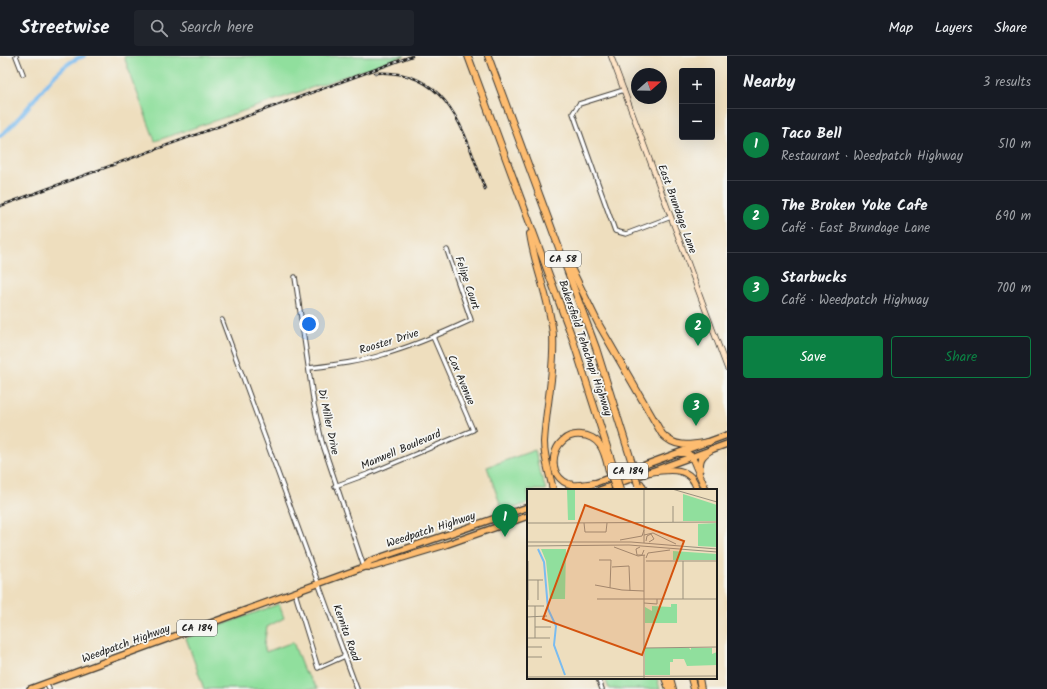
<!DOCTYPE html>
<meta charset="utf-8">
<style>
body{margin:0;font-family:Kalam,sans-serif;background:#20242c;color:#f1f3f6}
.controls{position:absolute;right:12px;top:12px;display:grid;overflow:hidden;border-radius:4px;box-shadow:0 4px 16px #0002}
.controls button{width:36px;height:36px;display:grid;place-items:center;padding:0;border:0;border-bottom:1px solid #363941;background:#171b24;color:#f1f3f6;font:20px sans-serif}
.compass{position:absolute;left:631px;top:12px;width:36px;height:36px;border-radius:50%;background:#171b24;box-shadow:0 4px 16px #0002;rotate:70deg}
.you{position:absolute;left:309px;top:268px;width:14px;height:14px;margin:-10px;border:3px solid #fff;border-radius:50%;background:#1a73e8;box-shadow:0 0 0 6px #1a73e833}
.badge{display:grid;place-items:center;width:26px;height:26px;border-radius:50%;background:#0b8043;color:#fff;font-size:13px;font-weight:700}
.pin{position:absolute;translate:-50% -33px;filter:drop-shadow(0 1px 2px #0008)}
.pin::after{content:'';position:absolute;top:21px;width:14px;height:12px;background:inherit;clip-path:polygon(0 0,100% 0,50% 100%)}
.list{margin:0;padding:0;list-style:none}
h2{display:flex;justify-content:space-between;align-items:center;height:52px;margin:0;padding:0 16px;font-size:17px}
h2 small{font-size:13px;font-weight:400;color:#9ea1a6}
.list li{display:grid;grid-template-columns:26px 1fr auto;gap:12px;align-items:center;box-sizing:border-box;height:72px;padding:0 16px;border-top:1px solid #363941}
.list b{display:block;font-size:15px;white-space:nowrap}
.list p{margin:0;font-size:13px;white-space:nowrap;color:#9ea1a6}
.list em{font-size:13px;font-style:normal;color:#9ea1a6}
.actions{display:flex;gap:8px;padding:12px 16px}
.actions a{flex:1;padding:9px 0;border:1px solid #0b8043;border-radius:4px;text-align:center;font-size:14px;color:#0b8043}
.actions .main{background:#0b8043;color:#fff}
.icon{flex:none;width:22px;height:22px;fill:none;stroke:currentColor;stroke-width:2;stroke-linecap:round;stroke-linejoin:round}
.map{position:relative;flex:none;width:727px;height:633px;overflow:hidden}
header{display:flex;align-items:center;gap:24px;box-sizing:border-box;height:56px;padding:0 20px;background:#171b24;border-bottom:1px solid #363941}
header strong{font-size:19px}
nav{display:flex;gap:22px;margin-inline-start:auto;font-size:14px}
.search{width:280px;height:36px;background:#20242c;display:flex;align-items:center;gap:10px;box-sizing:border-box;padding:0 14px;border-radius:4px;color:#9ea1a6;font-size:15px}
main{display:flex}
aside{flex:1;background:#171b24}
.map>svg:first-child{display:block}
.green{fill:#90df9d;stroke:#567e5c}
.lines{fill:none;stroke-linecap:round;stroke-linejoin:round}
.canal{stroke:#7abcf0;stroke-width:4}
.street-casing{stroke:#3c3934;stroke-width:5.5}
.secondary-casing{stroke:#3c3934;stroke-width:6}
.primary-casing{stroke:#3c3934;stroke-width:8}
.highway-casing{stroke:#3c3934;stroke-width:8}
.street{stroke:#fff;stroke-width:3.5}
.secondary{stroke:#fee4c6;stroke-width:4.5}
.primary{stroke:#fdbc70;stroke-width:5.5}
.highway{stroke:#fdbc70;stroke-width:6}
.rail-casing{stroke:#1c1c1c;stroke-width:2.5}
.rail{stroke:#f6f6f2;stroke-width:1;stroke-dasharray:3;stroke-linecap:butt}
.highway-bridge-casing{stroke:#3c3934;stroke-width:8;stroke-linecap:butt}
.highway-bridge{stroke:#fdbc70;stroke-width:6}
.labels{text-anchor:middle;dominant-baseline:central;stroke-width:3.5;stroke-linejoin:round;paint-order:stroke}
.shield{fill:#f6f6f2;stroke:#5d5d5c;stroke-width:1}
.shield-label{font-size:10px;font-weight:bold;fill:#1c1c1c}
.street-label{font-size:11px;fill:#1c1c1c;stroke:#f6f6f2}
.inset-river{fill:none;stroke:#7abcf0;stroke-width:2}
.inset-road{fill:none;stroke:#9a907d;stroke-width:1}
.view{fill:#d4530e;fill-opacity:0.15;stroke:#d4530e;stroke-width:2}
.inset-edge{fill:none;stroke:#1c1c1c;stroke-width:2}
</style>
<header>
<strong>Streetwise</strong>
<div class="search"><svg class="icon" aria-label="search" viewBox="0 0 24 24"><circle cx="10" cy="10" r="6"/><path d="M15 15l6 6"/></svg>Search here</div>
<nav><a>Map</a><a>Layers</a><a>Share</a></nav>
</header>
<main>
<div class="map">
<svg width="727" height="633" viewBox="0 0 727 633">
<rect width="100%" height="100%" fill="#f6f6f2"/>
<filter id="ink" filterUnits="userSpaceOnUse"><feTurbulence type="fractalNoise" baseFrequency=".025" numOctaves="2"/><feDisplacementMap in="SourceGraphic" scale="8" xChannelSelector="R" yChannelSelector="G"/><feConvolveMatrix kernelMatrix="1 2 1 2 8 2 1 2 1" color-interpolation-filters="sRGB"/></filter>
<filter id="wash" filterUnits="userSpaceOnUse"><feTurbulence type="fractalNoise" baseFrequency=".012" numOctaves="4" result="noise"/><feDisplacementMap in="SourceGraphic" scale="16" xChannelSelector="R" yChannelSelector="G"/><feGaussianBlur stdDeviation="0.9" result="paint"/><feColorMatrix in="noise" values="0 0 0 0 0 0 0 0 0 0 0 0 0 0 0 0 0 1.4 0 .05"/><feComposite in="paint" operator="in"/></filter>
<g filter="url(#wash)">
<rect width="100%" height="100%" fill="#eedebe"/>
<!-- green -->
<g class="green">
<path d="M126,0H405L155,85L124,1Z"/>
<path d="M535,394L538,410L546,434H528V447L503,456L487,411Z"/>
<path d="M279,548L284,562L267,571L264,589L266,596L293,586L303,613L318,633H204L186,582Z"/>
<path d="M605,622H657L660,633H609Z"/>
</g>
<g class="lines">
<!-- canal -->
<path class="canal" d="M0,80C27,61 54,7 84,0"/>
</g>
</g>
<g filter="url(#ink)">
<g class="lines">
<!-- street casing -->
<g class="street-casing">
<g id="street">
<path d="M16,0L23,18"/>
<path d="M624,34L579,48L573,57L615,175L626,178L671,161"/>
<path d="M295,221L314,349L322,386L364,511"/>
<path d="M222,264L357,633"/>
<path d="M309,312C334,309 360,306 385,298C414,290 443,277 471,264L447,194"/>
<path d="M335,430L368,418L473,374L433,281"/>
<path d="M295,537L318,612L345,600"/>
<path d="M598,622L602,633"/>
<path d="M46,627L49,633"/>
</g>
</g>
<!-- secondary casing -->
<g class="secondary-casing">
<path id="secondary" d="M611,0L727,312"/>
</g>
<!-- primary casing -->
<g class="primary-casing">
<g id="primary">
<path d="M576,434L727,379"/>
<path d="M600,434L727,388"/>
<path d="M364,511H372L445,489L528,460"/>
<path d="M30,633L364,511L370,505L528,451"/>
</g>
</g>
<!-- highway casing -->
<g class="highway-casing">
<g id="highway">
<path d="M468,0L572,281L614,413"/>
<path d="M488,0L596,292L632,407"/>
<path d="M530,178C535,212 550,244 553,279C555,315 546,350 544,386C544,403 550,418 553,434"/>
<path d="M571,212L598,267L662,378C676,393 691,389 709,386"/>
<path d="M680,397H687L692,401L706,434"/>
<path d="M700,413C699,402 703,399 712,393"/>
<path d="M650,416C670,413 692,410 697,434"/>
<path d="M595,427C588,428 580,430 573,429C542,423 551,376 581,379C588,379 596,383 600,389C605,396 607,407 609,415"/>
<path d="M641,428L644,434"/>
<path d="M665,622L669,633"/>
<path d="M670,622L673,633"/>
<path d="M691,622L694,633"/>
<path d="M699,622L701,633"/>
</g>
</g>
<!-- street -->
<use href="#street" class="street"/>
<!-- secondary -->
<use href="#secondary" class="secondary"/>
<!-- primary -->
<use href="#primary" class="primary"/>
<!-- highway -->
<use href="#highway" class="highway"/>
<!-- rail casing -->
<g class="rail-casing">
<g id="rail">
<path d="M375,17C450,12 464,77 485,133"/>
<path d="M0,150L412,0"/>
</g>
</g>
<!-- rail -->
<use href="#rail" class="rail"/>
<!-- highway-bridge casing -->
<g class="highway-bridge-casing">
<g id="highway-bridge">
<path d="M632,407L638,429"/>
<path d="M614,413L620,434"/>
<path d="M609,415L616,434"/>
</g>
</g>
<!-- highway-bridge -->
<use href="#highway-bridge" class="highway-bridge"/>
</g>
</g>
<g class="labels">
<!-- shield labels -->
<g class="shield">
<rect x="545" y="195" width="36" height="16" rx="3"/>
<rect x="608" y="407" width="40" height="16" rx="3"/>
<rect x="177" y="564" width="40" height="16" rx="3"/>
</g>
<g class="shield-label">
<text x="563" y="203">CA 58</text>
<text x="628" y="415">CA 184</text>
<text x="197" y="572">CA 184</text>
</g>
<!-- street labels -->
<g class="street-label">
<text transform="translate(677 153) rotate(70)">East Brundage Lane</text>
<text transform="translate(467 227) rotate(71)">Felipe Court</text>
<text transform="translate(389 286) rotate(-17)">Rooster Drive</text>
<text transform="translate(585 292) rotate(71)">Bakersfield Tehachapi Highway</text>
<text transform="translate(461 324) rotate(67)">Cox Avenue</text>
<text transform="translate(328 366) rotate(78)">Di Miller Drive</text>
<text transform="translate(401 394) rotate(-23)">Manwell Boulevard</text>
<text transform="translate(431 474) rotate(-18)">Weedpatch Highway</text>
<text transform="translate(346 577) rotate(70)">Kernita Road</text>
<text transform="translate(126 588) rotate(-20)">Weedpatch Highway</text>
</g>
</g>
<!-- overview -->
<g transform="translate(527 433)">
<rect width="190" height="190" fill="#eedebe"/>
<path d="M40,0H48V31H41ZM156,5L190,16V32H156ZM190,34V58L171,57V35ZM14,60H39L38,110H23L19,72ZM146,62L190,65V71H146ZM144,115H150V134H118V118L125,122V117L144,118ZM118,159H162L164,161V159H185V165L190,163V176L160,177L157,170H146V173H143V186H118Z" fill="#90df9d"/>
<path class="inset-river" d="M11,60L17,73L21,120L29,137L27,156L38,186"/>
<path class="inset-road" d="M145,0L190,13M146,17V33M0,34H37M37,34L190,33M57,34L58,43H79L80,34M117,46L126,44L149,55M93,51L115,47L117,41M119,52L120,47L124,45L127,50L122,53M0,53H104L190,60M117,54V0M0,57L102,56L190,63M87,58L111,67L118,66M113,58L109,60L110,66H115L117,61M119,69L121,64L143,61M72,71H84L83,99M1,72V111M119,72H190M85,78L102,77L103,102M1,91H16M11,91V111M68,96L95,101L117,102M70,110H190M156,110V72M117,114L130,115V110M0,117H17M8,117V149M0,128L20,127M8,138H24M0,149H23M0,158H15M117,159L190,158M0,168H15M0,188L190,187M117,190V66"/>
<path class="view" d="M58,16L157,52L115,166L16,130Z"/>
<rect width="190" height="190" class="inset-edge"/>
</g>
</svg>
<div class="controls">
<button>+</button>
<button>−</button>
</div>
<svg class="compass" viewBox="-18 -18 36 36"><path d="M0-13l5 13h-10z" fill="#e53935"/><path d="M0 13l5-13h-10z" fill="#9ea1a6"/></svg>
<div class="you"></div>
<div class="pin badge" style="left:505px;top:481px">1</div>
<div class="pin badge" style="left:698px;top:290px">2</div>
<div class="pin badge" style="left:696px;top:370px">3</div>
</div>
<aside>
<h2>Nearby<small>3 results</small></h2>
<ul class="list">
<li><span class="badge">1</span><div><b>Taco Bell</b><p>Restaurant · Weedpatch Highway</p></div><em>510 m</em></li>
<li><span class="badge">2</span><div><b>The Broken Yoke Cafe</b><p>Café · East Brundage Lane</p></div><em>690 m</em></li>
<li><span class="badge">3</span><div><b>Starbucks</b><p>Café · Weedpatch Highway</p></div><em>700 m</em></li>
</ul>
<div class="actions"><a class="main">Save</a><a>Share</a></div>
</aside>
</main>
